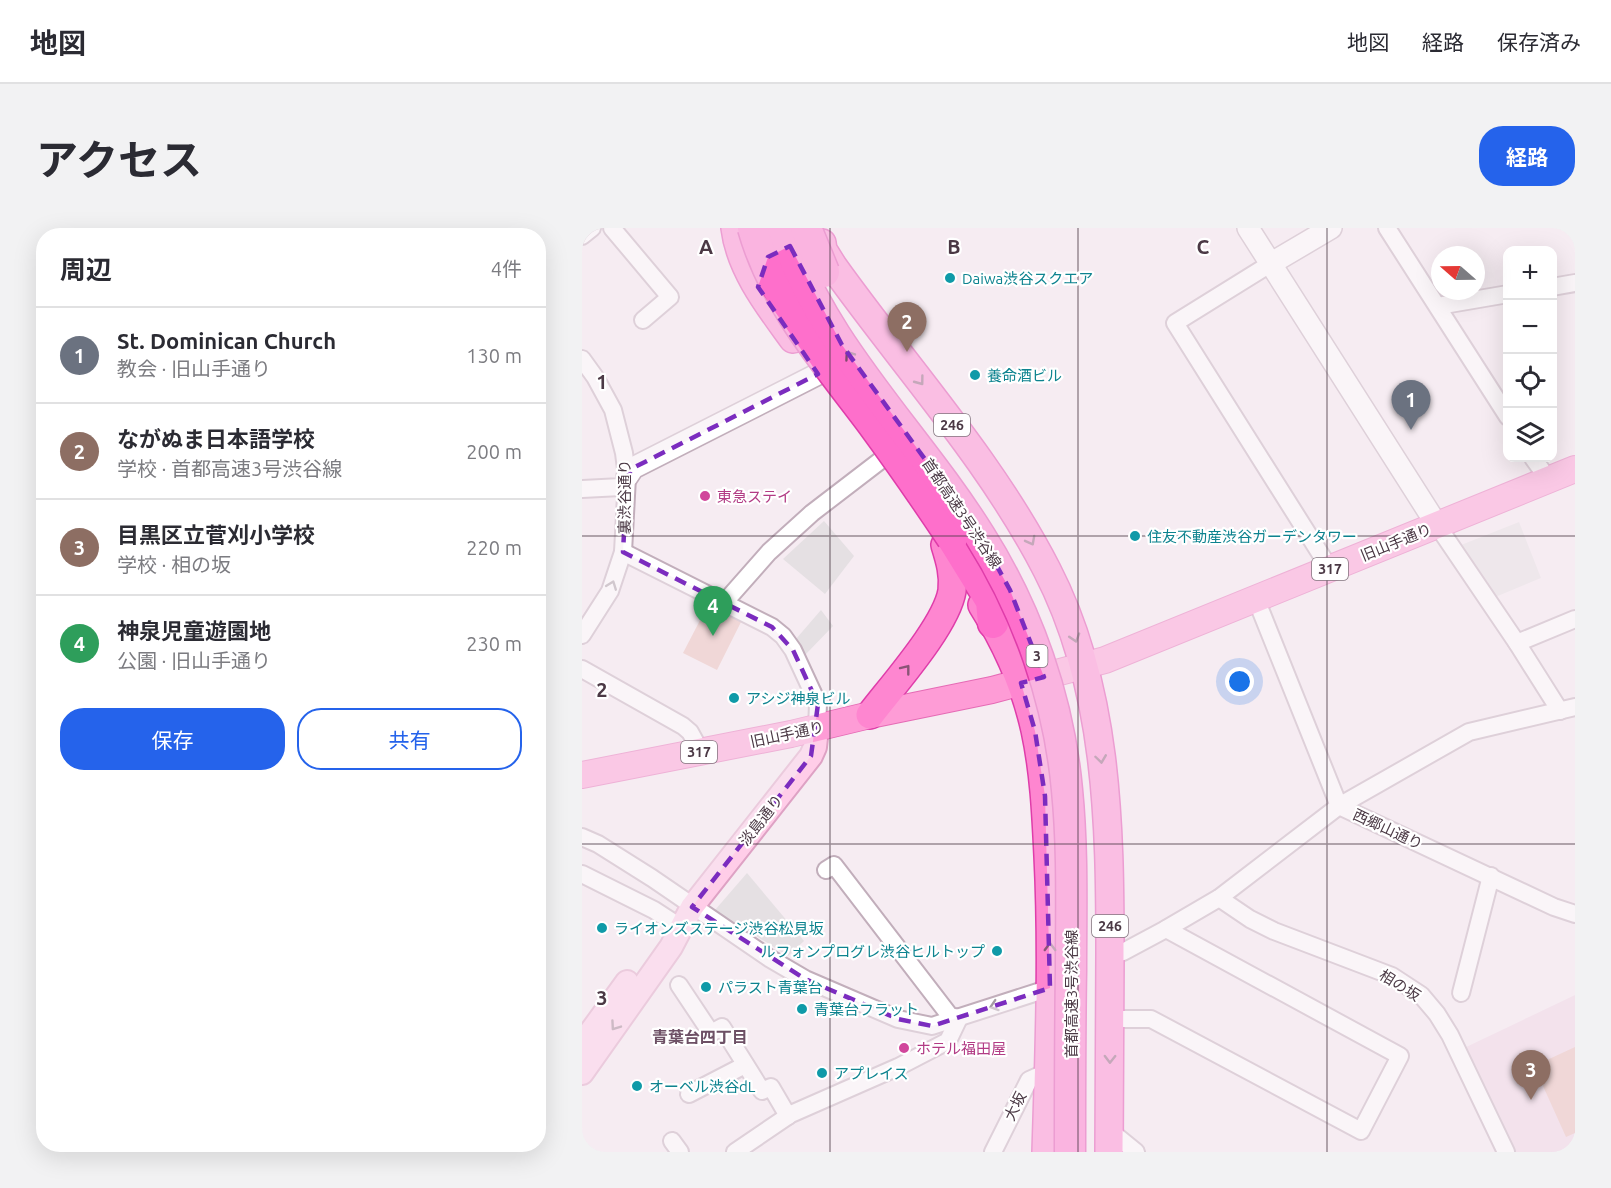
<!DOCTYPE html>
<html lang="ja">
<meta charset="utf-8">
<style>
body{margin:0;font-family:Ubuntu,"Noto Sans JP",sans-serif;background:#f2f2f3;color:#2b2b33}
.controls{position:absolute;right:18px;top:18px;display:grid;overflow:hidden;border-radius:12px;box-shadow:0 6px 24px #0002}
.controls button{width:54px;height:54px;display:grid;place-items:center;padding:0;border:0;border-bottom:2px solid #e1e1e2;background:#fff;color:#2b2b33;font:30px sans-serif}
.compass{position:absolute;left:849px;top:18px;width:54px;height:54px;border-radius:50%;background:#fff;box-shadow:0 6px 24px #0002;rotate:290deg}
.you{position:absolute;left:658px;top:454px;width:21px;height:21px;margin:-15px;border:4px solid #fff;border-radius:50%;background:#1a73e8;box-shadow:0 0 0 9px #1a73e833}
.badge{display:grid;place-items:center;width:39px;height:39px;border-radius:50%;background:#2563eb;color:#fff;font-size:20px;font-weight:700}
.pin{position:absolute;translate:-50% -50px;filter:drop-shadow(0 2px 3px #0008)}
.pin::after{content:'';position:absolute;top:32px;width:21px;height:18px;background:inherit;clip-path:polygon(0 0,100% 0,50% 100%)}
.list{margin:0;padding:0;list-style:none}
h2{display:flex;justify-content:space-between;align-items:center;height:78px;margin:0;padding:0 24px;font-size:26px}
h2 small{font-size:20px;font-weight:400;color:#7c7c81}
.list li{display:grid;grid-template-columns:39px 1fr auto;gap:18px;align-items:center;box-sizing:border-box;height:96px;padding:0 24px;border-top:2px solid #e1e1e2}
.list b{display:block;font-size:22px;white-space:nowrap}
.list p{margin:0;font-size:20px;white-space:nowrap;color:#7c7c81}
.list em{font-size:20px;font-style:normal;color:#7c7c81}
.actions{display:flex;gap:12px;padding:18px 24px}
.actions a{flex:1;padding:14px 0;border:2px solid #2563eb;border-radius:24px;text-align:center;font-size:21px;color:#2563eb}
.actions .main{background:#2563eb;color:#fff}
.icon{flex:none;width:33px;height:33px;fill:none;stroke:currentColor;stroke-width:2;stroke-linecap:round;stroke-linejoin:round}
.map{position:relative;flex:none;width:993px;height:924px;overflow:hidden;border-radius:24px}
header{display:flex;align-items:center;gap:36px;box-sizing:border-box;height:84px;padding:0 30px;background:#fff;border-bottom:2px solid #e1e1e2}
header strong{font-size:28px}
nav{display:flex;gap:33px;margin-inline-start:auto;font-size:21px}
.intro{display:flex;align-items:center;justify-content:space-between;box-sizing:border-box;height:144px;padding:0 36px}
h1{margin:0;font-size:42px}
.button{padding:15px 27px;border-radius:24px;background:#2563eb;color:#fff;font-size:21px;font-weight:700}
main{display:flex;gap:36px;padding:0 36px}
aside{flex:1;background:#fff;border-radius:24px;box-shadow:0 6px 24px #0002}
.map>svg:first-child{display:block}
.education{fill:#efd6e5}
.green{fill:#e9bcb5}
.parking{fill:#e5e0e3}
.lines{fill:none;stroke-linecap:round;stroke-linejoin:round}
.minor-casing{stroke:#c2aebb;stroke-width:20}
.tertiary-casing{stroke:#c2aebb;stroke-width:24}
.secondary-casing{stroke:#dea2c4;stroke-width:26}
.primary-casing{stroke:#e56bb5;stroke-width:28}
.trunk-casing{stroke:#df3daa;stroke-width:30}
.motorway-casing{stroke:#df3daa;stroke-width:33}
.minor{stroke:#fff;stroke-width:16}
.tertiary{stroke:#fff;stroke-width:21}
.secondary{stroke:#ffcde8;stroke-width:22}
.primary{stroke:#fe9cd6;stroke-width:26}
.trunk{stroke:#fe86d0;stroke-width:27}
.motorway{stroke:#fe6fcb;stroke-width:30}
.motorway-bridge-casing{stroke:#df3daa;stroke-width:33;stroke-linecap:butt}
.motorway-bridge{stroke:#fe6fcb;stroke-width:30}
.oneway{stroke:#81496d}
.oneway2{stroke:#8a5476}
.oneway3{stroke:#a59ca2}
.oneway4{stroke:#9c7c8e}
.marked{fill:none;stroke:#7b2cbf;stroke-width:4.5;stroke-dasharray:12 8;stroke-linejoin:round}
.grid{fill:none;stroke:#4b3945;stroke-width:1.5;stroke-opacity:0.55}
.culture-dot{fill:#0f9aa8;stroke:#fff;stroke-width:2}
.hotel-dot{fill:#d1479c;stroke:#fff;stroke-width:2}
.labels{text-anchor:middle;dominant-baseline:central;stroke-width:4.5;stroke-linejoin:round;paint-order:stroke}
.shield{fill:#fff;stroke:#81747d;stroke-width:1.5}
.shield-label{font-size:14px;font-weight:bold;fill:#4b3945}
.culture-label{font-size:15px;fill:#0d838f;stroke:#fff;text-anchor:start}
.hotel-label{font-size:15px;fill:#b23c85;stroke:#fff;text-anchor:start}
.street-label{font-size:15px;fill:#4b3945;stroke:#fff}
.neighbourhood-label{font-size:16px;font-weight:bold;fill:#6d5065;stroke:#fff}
.grid-label{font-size:20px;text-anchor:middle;font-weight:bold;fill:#4b3945;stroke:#fff;stroke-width:4.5;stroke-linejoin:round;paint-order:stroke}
</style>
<header>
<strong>地図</strong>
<nav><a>地図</a><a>経路</a><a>保存済み</a></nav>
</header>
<div class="intro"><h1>アクセス</h1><a class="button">経路</a></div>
<main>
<aside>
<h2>周辺<small>4件</small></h2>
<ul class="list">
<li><span class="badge" style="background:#6b7280">1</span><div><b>St. Dominican Church</b><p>教会 · 旧山手通り</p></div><em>130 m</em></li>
<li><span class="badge" style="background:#8d6e63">2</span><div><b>ながぬま日本語学校</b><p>学校 · 首都高速3号渋谷線</p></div><em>200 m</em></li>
<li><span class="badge" style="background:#8d6e63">3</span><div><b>目黒区立菅刈小学校</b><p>学校 · 相の坂</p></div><em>220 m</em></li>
<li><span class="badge" style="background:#2e9e5b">4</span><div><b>神泉児童遊園地</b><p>公園 · 旧山手通り</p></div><em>230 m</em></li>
</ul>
<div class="actions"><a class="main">保存</a><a>共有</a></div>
</aside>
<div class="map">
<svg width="993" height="924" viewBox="0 0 993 924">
<rect width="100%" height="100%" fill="#f6ecf2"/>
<!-- education -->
<path class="education" d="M993,767V924H930L882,820Z"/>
<!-- green -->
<g class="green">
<path d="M128,373L161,390L135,442L101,425Z"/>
<path d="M993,819V905L984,909L952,838Z"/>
</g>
<!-- parking -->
<g class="parking">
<path d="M242,293L272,328L243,366L201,331Z"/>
<path d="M937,294L959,350L911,370L879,317Z"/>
<path d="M239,382L251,398L223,427L214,411Z"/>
<path d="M165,645L222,713L206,728L133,682Z"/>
</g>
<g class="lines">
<!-- minor casing -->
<g class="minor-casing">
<g id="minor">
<path d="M30,0L88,69L61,92"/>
<path d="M805,0L926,189"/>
<path d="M0,8L10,0"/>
<path d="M688,36L593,95L748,341"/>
<path d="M970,59L993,55"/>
<path d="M856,78L926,66"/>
<path d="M0,131L13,149L31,182L42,225L45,249L41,324L28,363L0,407"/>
<path d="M951,230L966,251"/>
<path d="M0,261L39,259L45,249"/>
<path d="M855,297L935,415L978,483"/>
<path d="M41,324L190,399L201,408L211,422L236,476L235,500"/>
<path d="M674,371L757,578L972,679L993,686"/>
<path d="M142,375L187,324L230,285L303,229"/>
<path d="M935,415L993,391"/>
<path d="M0,441L101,498L108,504L119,524"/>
<path d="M0,609L16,616L70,650L187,730L223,751L316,791L350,798L468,760"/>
<path d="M0,646L72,682L92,695"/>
<path d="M637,670L668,691L692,703L810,748L839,767L855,786L868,807L924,924"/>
<path d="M528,726L541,724L584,701L637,670L757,578L887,504L993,479"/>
<path d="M97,757L129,805L140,799L180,863L189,859L206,888"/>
<path d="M879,765L909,648"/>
<path d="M528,791H569L779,903L818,828L584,701"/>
<path d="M107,866L163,837"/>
<path d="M527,902L554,924"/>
<path d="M90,913L98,924"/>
<path d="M153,924L209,886L316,839L366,813L377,790L368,788L252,637L244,642"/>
<path d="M411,924L447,852L467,843"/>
</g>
</g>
<!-- tertiary casing -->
<g class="tertiary-casing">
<g id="tertiary">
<path d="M666,0L855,297"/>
<path d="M688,36L749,0"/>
<path d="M45,249L51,240L236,146"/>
</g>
</g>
<!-- secondary casing -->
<g class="secondary-casing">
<g id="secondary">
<path d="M0,816L45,754"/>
<path d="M0,845L89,719L110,679L229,528L233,519L235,500"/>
</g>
</g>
<!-- primary casing -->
<g class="primary-casing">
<path id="primary" d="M0,547L209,506L288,487L410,462L523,432L993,241"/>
</g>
<!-- trunk casing -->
<g class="trunk-casing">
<g id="trunk">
<path d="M153,0C158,41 187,78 211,111"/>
<path d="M240,15L241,22L251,38C323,139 408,231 465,342C526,460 528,596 528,725C528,792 527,858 527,924"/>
<path d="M400,377C424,415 443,457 453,502C462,543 464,586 466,628C471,727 467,826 464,924"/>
<path d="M288,487C310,458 364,398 370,363C372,347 368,333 363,317"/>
</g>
</g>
<!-- motorway casing -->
<g class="motorway-casing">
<path id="motorway" d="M370,310L409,373L411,395"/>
</g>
<!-- minor -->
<use href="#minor" class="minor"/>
<!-- tertiary -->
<use href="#tertiary" class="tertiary"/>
<!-- secondary -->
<use href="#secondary" class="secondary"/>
<!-- primary -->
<use href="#primary" class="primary"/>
<!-- trunk -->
<use href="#trunk" class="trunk"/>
<!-- motorway -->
<use href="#motorway" class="motorway"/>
<!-- motorway-bridge casing -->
<g class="motorway-bridge-casing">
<g id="motorway-bridge">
<path d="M171,0C192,74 243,133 289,194C317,232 344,271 370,310"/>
<path d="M201,0C239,118 334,205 398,308C446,384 477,473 485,562C491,622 489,683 489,743C488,803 488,864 488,924"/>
<path d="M224,0L242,44"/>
</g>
</g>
<!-- motorway-bridge -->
<use href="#motorway-bridge" class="motorway-bridge"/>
</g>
<!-- one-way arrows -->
<defs><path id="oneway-chevron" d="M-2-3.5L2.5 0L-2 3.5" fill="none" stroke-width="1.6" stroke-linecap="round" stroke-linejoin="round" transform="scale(1.5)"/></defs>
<use class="oneway" href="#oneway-chevron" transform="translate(267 127) rotate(-125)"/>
<g class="oneway2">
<use href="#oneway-chevron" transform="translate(338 153) rotate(53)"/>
<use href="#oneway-chevron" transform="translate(449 313) rotate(62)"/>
<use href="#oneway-chevron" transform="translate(493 410) rotate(73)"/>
<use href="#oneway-chevron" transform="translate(324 441) rotate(-52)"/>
<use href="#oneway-chevron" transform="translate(519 531) rotate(82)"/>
<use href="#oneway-chevron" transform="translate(468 719) rotate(-90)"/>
<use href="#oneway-chevron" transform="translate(528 831) rotate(91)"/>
</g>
<g class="oneway3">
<use href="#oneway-chevron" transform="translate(30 357) rotate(-69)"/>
<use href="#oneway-chevron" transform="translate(412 778) rotate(162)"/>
</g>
<use class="oneway4" href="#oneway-chevron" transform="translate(33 798) rotate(125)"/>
<!-- marked area -->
<path d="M0 0H993V924H0ZM208,18L260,117L398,307L428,362L462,449L439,455L453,503L463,568L468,760L350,798L316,791L223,751L110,679L229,528L236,476L211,422L190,399L41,324L45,249L51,240L236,146L176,59L186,29Z" fill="#f6ecf2" fill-opacity=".55" fill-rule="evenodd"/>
<path class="marked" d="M208,18L260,117L398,307L428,362L462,449L439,455L453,503L463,568L468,760L350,798L316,791L223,751L110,679L229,528L236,476L211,422L190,399L41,324L45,249L51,240L236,146L176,59L186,29Z"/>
<!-- grid -->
<path class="grid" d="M248,0V924M496,0V924M745,0V924M0,308H993M0,616H993"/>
<!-- markers -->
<g class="culture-dot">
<circle cx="368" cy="50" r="6"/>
<circle cx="393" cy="147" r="6"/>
<circle cx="553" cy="308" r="6"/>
<circle cx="152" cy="470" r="6"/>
<circle cx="20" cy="700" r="6"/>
<circle cx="415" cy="723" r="6"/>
<circle cx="124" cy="759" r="6"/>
<circle cx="220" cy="781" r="6"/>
<circle cx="240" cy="845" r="6"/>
<circle cx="55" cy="858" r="6"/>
</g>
<g class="hotel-dot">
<circle cx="123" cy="268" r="6"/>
<circle cx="322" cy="820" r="6"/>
</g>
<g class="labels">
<!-- shield labels -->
<g class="shield">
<rect x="352" y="186" width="36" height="22" rx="4.5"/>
<rect x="730" y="330" width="36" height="22" rx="4.5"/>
<rect x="444.5" y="417" width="21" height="22" rx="4.5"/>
<rect x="99" y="513" width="36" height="22" rx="4.5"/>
<rect x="510" y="687" width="36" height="22" rx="4.5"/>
</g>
<g class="shield-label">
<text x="370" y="197">246</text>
<text x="748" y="341">317</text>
<text x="455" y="428">3</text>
<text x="117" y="524">317</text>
<text x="528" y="698">246</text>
</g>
<!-- culture labels -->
<g class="culture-label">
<text x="380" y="50">Daiwa渋谷スクエア</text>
<text x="405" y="147">養命酒ビル</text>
<text x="565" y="308">住友不動産渋谷ガーデンタワー</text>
<text x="164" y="470">アシジ神泉ビル</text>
<text x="32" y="700">ライオンズステージ渋谷松見坂</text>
<text x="403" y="723" text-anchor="end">ルフォンプログレ渋谷ヒルトップ</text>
<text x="136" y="759">パラスト青葉台</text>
<text x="232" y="781">青葉台フラット</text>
<text x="252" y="845">アプレイス</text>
<text x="67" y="858">オーベル渋谷dL</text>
</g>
<!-- hotel labels -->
<g class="hotel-label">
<text x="135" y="268">東急ステイ</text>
<text x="334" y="820">ホテル福田屋</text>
</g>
<!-- street labels -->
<g class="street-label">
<text transform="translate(42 269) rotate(-90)">裏渋谷通り</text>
<text transform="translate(380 285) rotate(56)">首都高速3号渋谷線</text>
<text transform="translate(814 314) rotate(-22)">旧山手通り</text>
<text transform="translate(205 506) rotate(-12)">旧山手通り</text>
<text transform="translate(179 592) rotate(-52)">淡島通り</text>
<text transform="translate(806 601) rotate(25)">西郷山通り</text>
<text transform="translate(818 757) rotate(32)">相の坂</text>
<text transform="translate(489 766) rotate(-90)">首都高速3号渋谷線</text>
<text transform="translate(433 878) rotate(-64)">大坂</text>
</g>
<!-- neighbourhood labels -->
<g class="neighbourhood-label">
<text x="118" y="809">青葉台四丁目</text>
</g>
</g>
<g class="grid-label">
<text x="124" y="26">A</text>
<text x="372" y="26">B</text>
<text x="621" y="26">C</text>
<text x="20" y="161">1</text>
<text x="20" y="469">2</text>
<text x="20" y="777">3</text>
</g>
</svg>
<div class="controls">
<button>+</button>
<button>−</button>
<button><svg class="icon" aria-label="locate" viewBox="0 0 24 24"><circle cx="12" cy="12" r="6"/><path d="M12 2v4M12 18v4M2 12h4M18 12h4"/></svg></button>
<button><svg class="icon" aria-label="layers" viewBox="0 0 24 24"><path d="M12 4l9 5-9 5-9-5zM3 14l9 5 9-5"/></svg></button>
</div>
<svg class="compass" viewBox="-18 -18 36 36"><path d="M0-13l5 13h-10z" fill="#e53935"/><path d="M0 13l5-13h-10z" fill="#7c7c81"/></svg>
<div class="you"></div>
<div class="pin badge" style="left:829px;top:202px;background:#6b7280">1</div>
<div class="pin badge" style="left:325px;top:124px;background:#8d6e63">2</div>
<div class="pin badge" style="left:949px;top:872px;background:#8d6e63">3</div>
<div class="pin badge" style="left:131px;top:408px;background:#2e9e5b">4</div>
</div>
</main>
